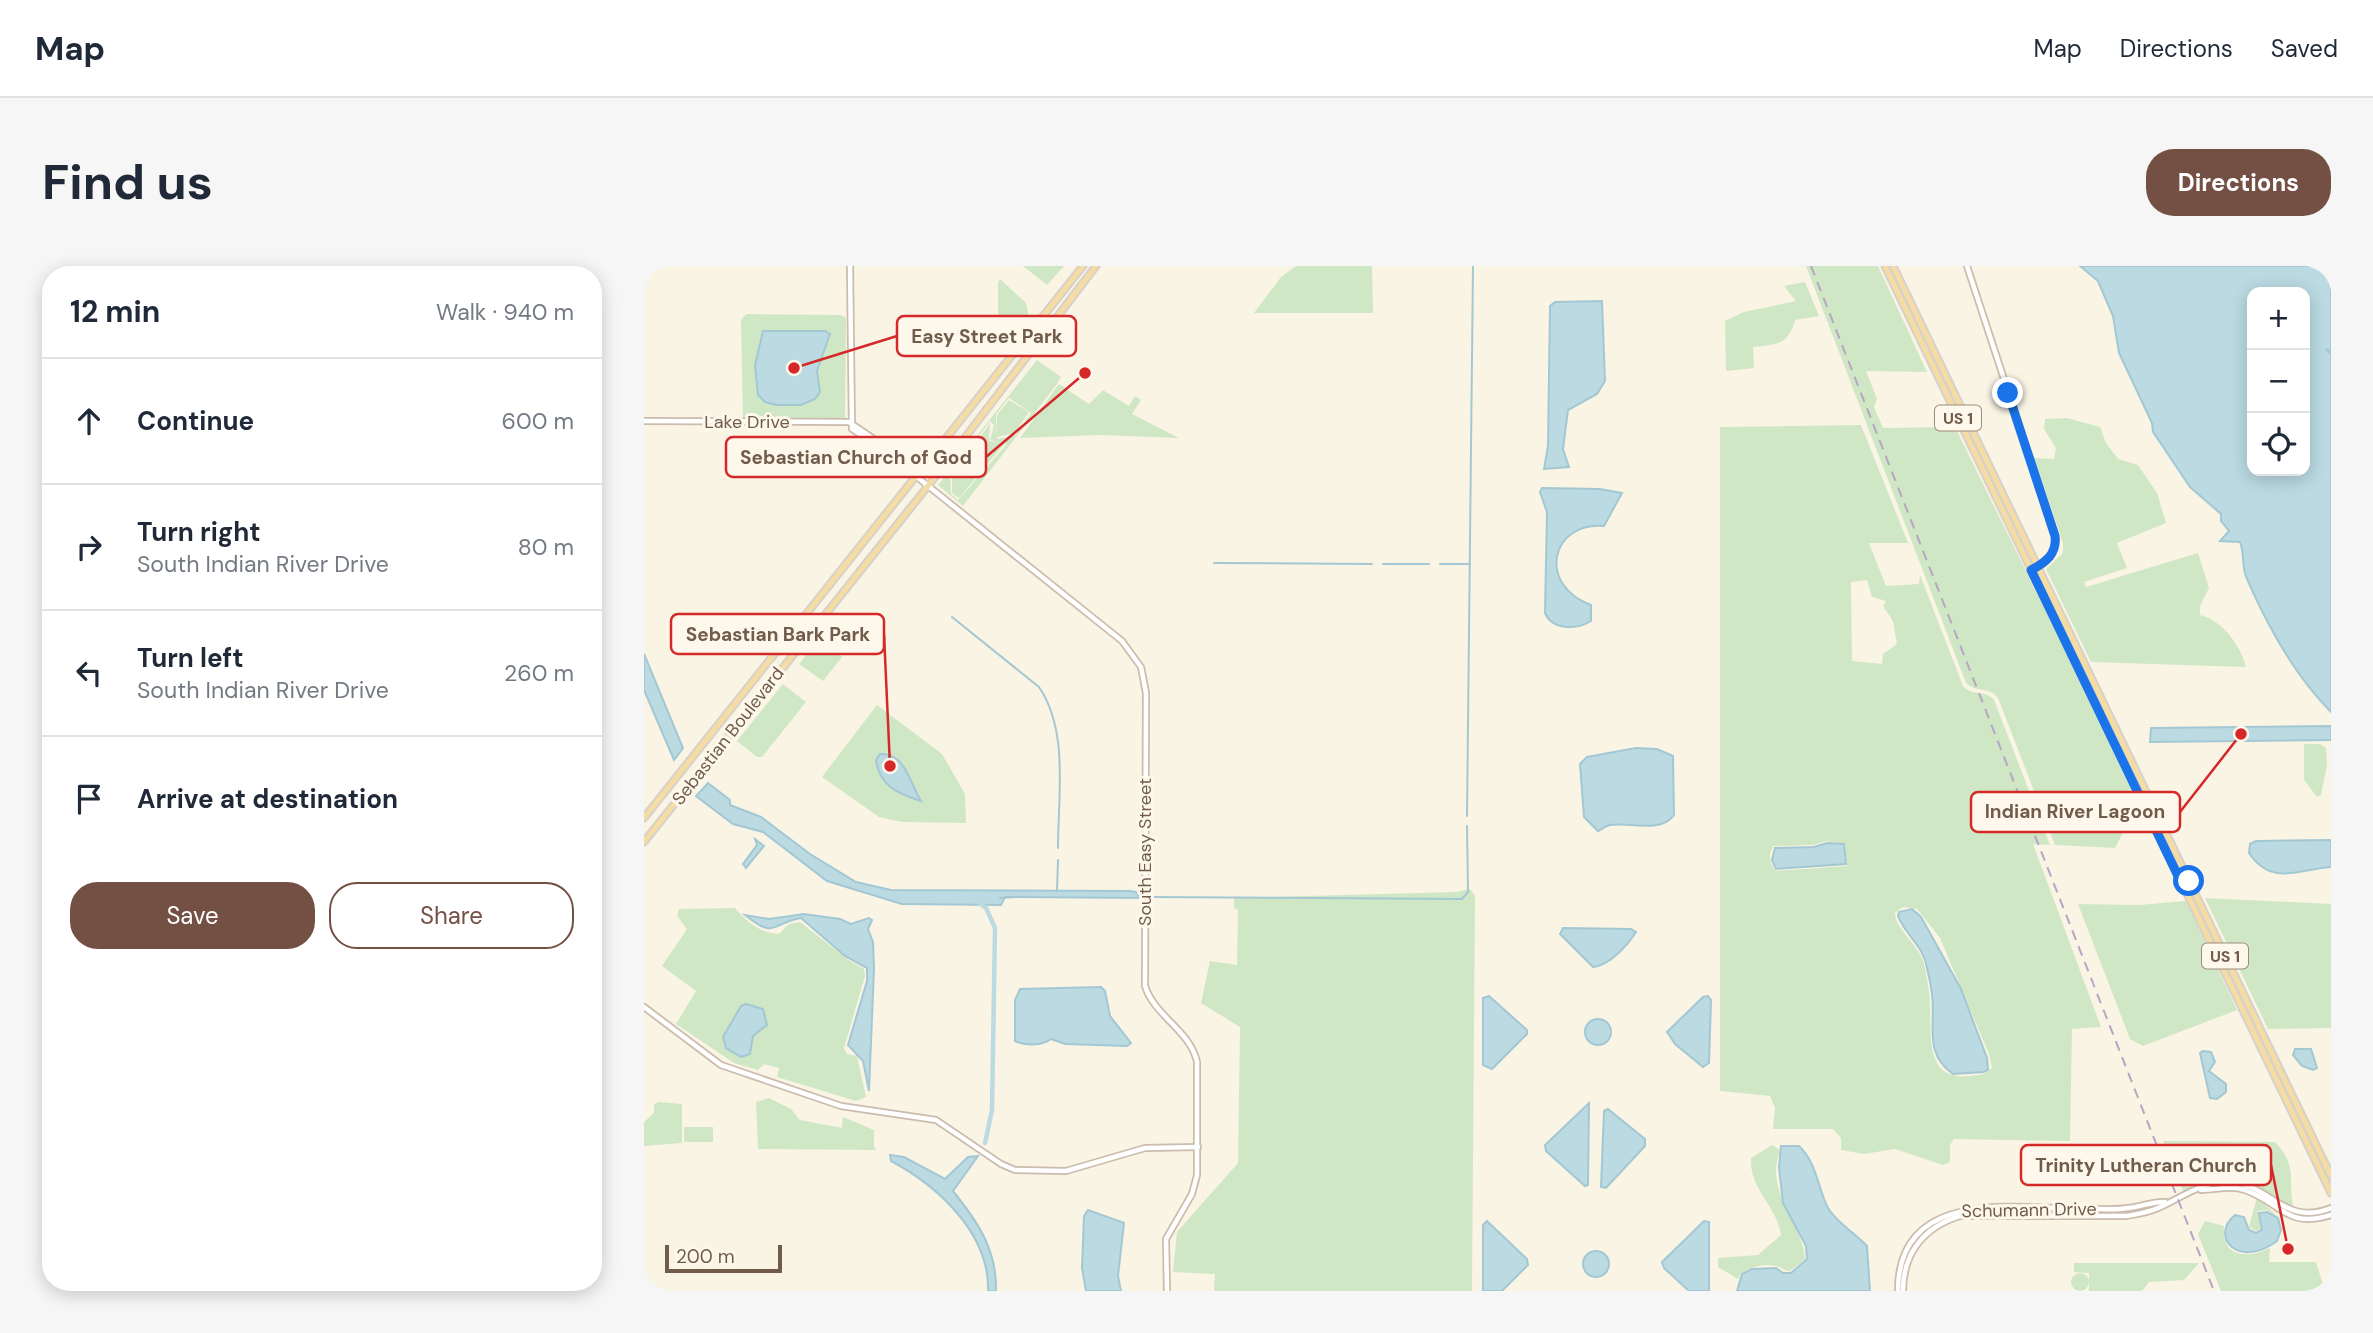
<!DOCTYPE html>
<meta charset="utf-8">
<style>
body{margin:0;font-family:"DM Sans",sans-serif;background:#f6f6f7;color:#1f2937}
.controls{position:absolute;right:21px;top:21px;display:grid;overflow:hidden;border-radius:14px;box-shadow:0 4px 18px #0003}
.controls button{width:63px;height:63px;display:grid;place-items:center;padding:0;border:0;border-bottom:2px solid #e0e1e3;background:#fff;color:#1f2937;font:35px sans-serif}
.scale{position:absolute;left:21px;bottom:18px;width:117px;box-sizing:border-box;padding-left:7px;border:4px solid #715c4c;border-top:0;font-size:19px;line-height:24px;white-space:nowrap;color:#715c4c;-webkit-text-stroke:5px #fdf8eb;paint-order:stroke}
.stop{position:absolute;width:21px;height:21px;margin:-16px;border:5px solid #1a73e8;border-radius:50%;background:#fff}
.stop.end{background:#1a73e8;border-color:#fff;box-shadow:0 2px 7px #0008}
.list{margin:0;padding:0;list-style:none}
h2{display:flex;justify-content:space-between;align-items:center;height:91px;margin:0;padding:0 28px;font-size:30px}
h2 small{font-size:23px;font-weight:400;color:#747a83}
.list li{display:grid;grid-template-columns:46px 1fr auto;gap:21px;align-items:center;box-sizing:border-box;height:126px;padding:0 28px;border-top:2px solid #e0e1e3}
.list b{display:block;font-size:26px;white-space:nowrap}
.list p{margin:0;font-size:23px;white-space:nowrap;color:#747a83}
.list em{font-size:23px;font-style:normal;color:#747a83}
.actions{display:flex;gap:14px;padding:21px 28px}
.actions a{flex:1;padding:16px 0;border:2px solid #744f44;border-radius:28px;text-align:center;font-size:24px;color:#744f44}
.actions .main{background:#744f44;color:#fff}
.icon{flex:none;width:38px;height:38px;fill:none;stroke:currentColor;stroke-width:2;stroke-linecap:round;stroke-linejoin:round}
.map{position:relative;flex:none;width:1687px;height:1025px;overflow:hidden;border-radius:28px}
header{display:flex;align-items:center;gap:42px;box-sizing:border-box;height:98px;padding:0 35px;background:#fff;border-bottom:2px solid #e0e1e3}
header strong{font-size:33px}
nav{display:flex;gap:38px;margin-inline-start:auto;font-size:24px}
.intro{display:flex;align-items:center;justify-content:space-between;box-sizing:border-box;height:168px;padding:0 42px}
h1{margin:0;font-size:49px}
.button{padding:18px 32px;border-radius:28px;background:#744f44;color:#fff;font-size:24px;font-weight:700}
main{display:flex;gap:42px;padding:0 42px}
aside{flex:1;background:#fff;border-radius:28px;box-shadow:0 4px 18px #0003}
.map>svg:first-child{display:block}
.green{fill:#d0e7c5;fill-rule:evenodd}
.water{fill:#bbdae2;stroke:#a3c8d3;stroke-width:2;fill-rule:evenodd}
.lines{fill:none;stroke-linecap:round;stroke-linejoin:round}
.stream{stroke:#a3c8d3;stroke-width:2}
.canal{stroke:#bbdae2;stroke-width:4.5}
.minor-casing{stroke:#cbbcad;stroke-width:8}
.major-casing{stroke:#d7d1cd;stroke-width:9}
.minor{stroke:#fff;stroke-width:4.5}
.major{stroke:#f4dca3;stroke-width:5}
.rail{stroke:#b7a5c3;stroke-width:2;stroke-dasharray:10 7;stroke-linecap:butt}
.route{stroke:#1a73e8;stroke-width:9}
.labels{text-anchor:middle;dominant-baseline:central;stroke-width:6;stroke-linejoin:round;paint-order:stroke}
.shield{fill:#fdf8eb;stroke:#9b8b7c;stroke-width:2}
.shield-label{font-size:16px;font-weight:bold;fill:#715c4c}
.street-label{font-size:18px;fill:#715c4c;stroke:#fdf8eb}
.leader{fill:none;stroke:#d62828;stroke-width:2.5}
.callout-dot{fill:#d62828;stroke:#fdf8eb;stroke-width:2.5}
.callout{fill:#fdf8eb;stroke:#d62828;stroke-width:2.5}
.callout-label{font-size:19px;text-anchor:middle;font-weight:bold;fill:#715c4c}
</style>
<header>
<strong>Map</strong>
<nav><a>Map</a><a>Directions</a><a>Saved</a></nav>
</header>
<div class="intro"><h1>Find us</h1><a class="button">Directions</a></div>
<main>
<aside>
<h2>12 min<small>Walk · 940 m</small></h2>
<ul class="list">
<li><svg class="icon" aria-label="ahead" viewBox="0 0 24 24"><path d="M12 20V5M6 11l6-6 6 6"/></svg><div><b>Continue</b></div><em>600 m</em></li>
<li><svg class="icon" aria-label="right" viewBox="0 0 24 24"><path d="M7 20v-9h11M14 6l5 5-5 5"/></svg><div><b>Turn right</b><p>South Indian River Drive</p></div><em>80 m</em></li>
<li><svg class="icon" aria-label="left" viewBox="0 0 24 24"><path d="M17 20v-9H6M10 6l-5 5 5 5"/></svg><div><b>Turn left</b><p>South Indian River Drive</p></div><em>260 m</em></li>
<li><svg class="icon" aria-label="arrive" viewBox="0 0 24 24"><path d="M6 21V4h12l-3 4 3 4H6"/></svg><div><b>Arrive at destination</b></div></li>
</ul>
<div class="actions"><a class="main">Save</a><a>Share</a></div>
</aside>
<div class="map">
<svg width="1687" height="1025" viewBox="0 0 1687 1025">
<rect width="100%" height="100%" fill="#faf4e5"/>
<!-- green -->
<g class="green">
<path d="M379,0H420L403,19Z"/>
<path d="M652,0H728L729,47H610L637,11Z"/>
<path d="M1162,0H1234L1283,106L1222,105L1233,133L1230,141L1239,162L1311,161L1495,535L1471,582L1411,579L1354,432C1345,420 1332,427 1322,417Z"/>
<path d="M356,13L382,37L385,51L361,80L354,83V17Z"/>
<path d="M1161,16L1175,50L1151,54C1144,80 1132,78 1109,81L1110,102L1082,105L1081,55L1100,46L1152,35L1140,20Z"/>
<path d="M102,48L197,49L202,52L201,153H99L97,54Z"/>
<path d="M393,94L417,111L413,118L319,240L294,219ZM365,132L387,147L372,169L353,173L352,148ZM346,155L350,159L346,174L363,178L314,234L307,228L306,209Z"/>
<path d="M415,118L445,138L459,124L485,140L491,130L497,134L488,148L535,172L456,169L376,172Z"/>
<path d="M365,134L385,146L371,167L353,171V149Z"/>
<path d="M1423,152L1456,161L1462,177L1474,193L1494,199L1513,227L1522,257L1473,277L1483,302L1440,316L1442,321L1554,287L1565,322L1556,340V349C1578,354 1597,380 1602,401L1447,396L1402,303L1419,287V277L1390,192L1410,193L1412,182L1400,163L1401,153Z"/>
<path d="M346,157L345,175L361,177L315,232L308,227V210Z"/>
<path d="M1217,159L1264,277H1225L1242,320L1275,318L1276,309L1319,420C1328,431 1341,423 1350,434L1406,579L1389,578L1457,761L1428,763L1426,875L1310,873L1306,879V896L1299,899L1251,883L1220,888L1197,884V872L1189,863H1129L1131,842L1126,830L1076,825V161ZM1223,314L1228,331L1242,335L1239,340L1249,355L1253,378L1239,388L1238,398L1208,395L1207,316ZM1183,575L1201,578L1203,600L1132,605C1126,598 1123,588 1130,580L1169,579ZM1259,641L1273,643L1296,672L1345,788L1348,801C1343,810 1334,809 1324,810C1282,815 1287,770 1286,742C1286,727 1283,712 1280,698C1276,679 1252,665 1251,647Z"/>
<path d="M175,373L198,391L179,415L155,398Z"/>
<path d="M139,418L162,436L118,491H113L93,475Z"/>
<path d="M233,439L298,488L321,528L322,557L258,556L235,551L178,511Z"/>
<path d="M1660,478H1676L1682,482L1683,499L1677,529L1673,531L1660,514Z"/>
<path d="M826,623L831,630L828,1025H570L571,1008L529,1006L533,966L594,897L596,761L557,737L566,695L593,699L594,644L590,642V632L813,626Z"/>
<path d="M1561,632L1687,638V762L1624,763Z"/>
<path d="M1542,635L1593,744L1499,780L1486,773L1434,638L1495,639Z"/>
<path d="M91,642C103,656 116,667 135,668L145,658L156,656L206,695L220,703L221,710L200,782L203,788L213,790L222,831L212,835L133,811L135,802L120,798L114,804L90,797L32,758L52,725L18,700L43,663L33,650L35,643Z"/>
<path d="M125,832L147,843L156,854L198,862L199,851L230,864V881L233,884L114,883L112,836Z"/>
<path d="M15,836L38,838V877L0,880V856L10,847V838Z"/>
<rect x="40" y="861" width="29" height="15"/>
<path d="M1519,875L1631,876C1655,901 1643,915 1650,944C1637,939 1628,930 1616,923C1591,908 1565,916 1540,927ZM1595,886L1610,898L1615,909L1612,916L1571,912L1556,895V888L1559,887Z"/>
<path d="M1128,879L1136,884C1120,928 1158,954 1161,993L1146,1005C1139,1005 1138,1001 1131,1000C1119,997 1107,1002 1097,1007L1094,1013L1074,1001V992L1114,989L1137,969C1133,940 1105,923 1107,892Z"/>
<path d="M1613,931L1633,950L1623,944L1614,945L1617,963L1612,965L1605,961Z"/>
<path d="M1561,955L1580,960C1577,992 1604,993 1626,982L1625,996H1672L1681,1025H1577L1554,968Z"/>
<path d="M1430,997H1555L1540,1014L1505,1016L1498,1025H1445V1007L1430,1006Z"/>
<circle cx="1436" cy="1016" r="9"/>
</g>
<!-- water -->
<g class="water">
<path d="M1436,0H1687V85L1682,83L1687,88V446C1650,409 1624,361 1603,313C1597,301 1601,288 1596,276L1576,275L1585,265L1577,255V248L1546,221L1509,166L1508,157L1475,87L1469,50L1454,15ZM1661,26V205H1608V26Z"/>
<path d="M958,35L961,115L953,128L924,144L919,183L925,201L900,203L904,180L906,40L911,36Z"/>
<path d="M119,65H181L186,68L173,105L176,126L171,133L157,139H132L121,136L114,129L111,99Z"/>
<path d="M898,222L956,223L978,227L960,260C905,256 894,320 947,339V355C933,364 908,364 901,347L903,246L896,226Z"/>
<path d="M0,388L39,482L30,494L0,424Z"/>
<path d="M1687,460V474L1506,476L1507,462Z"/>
<path d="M992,482L1013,483L1029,490L1030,549C1017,569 978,554 963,560C960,561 957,564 954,565L940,551L936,498L943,491Z"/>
<path d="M236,488C262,487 266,518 277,535C255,528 235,520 232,494Z"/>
<path d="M64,517L86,534V539L117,551L166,588L212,616L247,624L486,625L492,626L497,632L361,631L357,639L258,638L183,615L119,566L89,558L52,530Z"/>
<path d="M111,573L120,580L102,602L99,598L113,579Z"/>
<path d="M1687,574V601C1654,603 1628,621 1605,587L1606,578L1612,575Z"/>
<path d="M1183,577L1200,578L1202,598L1132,603L1128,594L1131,582L1170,581Z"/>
<path d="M1268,643L1277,651L1317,723L1343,792L1344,804L1340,806L1309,808C1279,787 1292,759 1288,728C1287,720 1285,710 1283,702C1280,680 1261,669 1254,650L1255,646Z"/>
<path d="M160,648L196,653L207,658L225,652L228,654L224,663L229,676L230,702L225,825L219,795L204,779L223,715V702L201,690L157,652C127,657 132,674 101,649L125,653Z"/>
<path d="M919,662L987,663L992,666C983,680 966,699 949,701L916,668Z"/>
<path d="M457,721L461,725L466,750L487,777L483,780L421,778L407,773C398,780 381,780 371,775V734L376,723Z"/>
<path d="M845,730L883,764V768L848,803L839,799V732Z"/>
<path d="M1064,730L1067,734L1065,797L1059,801L1031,778L1023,766L1059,731Z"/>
<path d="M102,738L119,743L123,759L109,770L106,788L97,791L82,782L79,771L97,740Z"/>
<circle cx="954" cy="766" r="13"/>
<path d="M1651,783H1667L1673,802L1669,804L1658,800L1649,789Z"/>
<path d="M1559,785L1567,786L1571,796L1565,805L1582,818V826L1573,833L1566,832L1556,787Z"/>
<path d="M945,837L944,919L941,920L902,885L901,879Z"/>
<path d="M964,843L1001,873V880L962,922L957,921L960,845Z"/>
<path d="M1137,880H1155C1173,897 1173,920 1184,942C1192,956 1212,968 1223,980L1226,1025H1093L1098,1008L1108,1003L1132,1002L1139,1007H1147L1163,993L1162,980L1139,937L1135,901Z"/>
<path d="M246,889L260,891L301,913L324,891L334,890L309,925C334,956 353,984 352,1025H344C346,968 294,920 247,895Z"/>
<path d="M444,944L480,957L474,1010L477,1025H442L438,1002L440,950Z"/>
<path d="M1623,946L1634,952L1637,964L1633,975C1594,1004 1565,970 1591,949L1600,951L1605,964L1612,967L1618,964L1615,947Z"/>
<path d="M843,955L883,993L884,999L858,1025H839V959Z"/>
<path d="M1060,955L1065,956V1025H1045L1020,1002L1018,996Z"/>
<circle cx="952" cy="998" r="13"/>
</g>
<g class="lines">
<!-- stream -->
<g class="stream">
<path d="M570,297L728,298"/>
<path d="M739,298H785"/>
<path d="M796,298H826"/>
<path d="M308,351L395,421C425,465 414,530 414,582"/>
<path d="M823,550L829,0"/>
<path d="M413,625L414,594"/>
<path d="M505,631L818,633L824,626L823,560"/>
<path d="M356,632L372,631"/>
</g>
<!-- canal -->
<path class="canal" d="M335,637L342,642L351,662L348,844L341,877"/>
<!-- minor casing -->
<g class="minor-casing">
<g id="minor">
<path d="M206,0L208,163L238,183L478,375L497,401L502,427L501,720C511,751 546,764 553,796V909L548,928L522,973L523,1025"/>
<path d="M1323,0L1411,269C1414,287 1403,296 1387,304"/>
<path d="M0,155L205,156L236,177L238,183"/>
<path d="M0,741L77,799L197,840L292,854L357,898L371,904L422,905L501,882L554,881"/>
<path d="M1557,924C1572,924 1586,919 1601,924C1638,937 1642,963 1687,949"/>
<path d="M1254,1025C1254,919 1375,943 1447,943C1459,943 1472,944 1484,942C1497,941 1509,935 1521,936"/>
<path d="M1259,1025C1259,987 1280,961 1316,950H1482C1493,948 1504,947 1514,942C1535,933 1559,915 1583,916C1628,917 1638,961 1687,942"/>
</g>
</g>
<!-- major casing -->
<g class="major-casing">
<g id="major">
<path d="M1241,0L1687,927"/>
<path d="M1249,0L1687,910"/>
<path d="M0,552L439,0"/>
<path d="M0,576L284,220L452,0"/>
</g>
</g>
<!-- minor -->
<use href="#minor" class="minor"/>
<!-- major -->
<use href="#major" class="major"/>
<!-- rail -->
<path class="rail" d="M1167,0L1570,1025"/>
</g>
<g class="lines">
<!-- route -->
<path class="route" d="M1364,127L1411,270C1413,287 1403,296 1387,304L1534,610L1545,615"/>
</g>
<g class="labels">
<!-- shield labels -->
<g class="shield">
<rect x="1291" y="139.5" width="46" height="25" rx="5"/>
<rect x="1558" y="677.5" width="46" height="25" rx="5"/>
</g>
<g class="shield-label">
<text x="1314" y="152">US 1</text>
<text x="1581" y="690">US 1</text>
</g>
<!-- street labels -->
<g class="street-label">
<text x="103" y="156">Lake Drive</text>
<text transform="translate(84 470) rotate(-52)">Sebastian Boulevard</text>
<text transform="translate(501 586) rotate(-90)">South Easy Street</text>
<text transform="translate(1385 944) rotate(-1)">Schumann Drive</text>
</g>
</g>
<!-- callouts -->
<path class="leader" d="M150 102L253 70M441 107L342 191M246 500L240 368M1597 468L1536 546M1644 983L1627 899"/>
<g class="callout-dot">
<circle cx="150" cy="102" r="7"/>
<circle cx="441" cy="107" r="7"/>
<circle cx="246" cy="500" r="7"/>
<circle cx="1597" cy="468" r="7"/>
<circle cx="1644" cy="983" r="7"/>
</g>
<g class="callout">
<rect x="253" y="50" width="179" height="40" rx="7"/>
<rect x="82" y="171" width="260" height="40" rx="7"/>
<rect x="27" y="348" width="213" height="40" rx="7"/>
<rect x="1327" y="526" width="209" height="40" rx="7"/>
<rect x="1377" y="879" width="250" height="40" rx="7"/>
</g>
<g class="callout-label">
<text x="343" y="77">Easy Street Park</text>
<text x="212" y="198">Sebastian Church of God</text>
<text x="134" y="375">Sebastian Bark Park</text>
<text x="1431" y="552">Indian River Lagoon</text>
<text x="1502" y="906">Trinity Lutheran Church</text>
</g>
</svg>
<div class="controls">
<button>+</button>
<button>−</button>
<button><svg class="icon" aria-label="locate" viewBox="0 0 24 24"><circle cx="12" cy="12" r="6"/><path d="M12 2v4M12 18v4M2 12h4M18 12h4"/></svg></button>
</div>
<div class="scale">200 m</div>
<div class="stop" style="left:1545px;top:615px"></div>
<div class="stop end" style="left:1364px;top:127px"></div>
</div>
</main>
